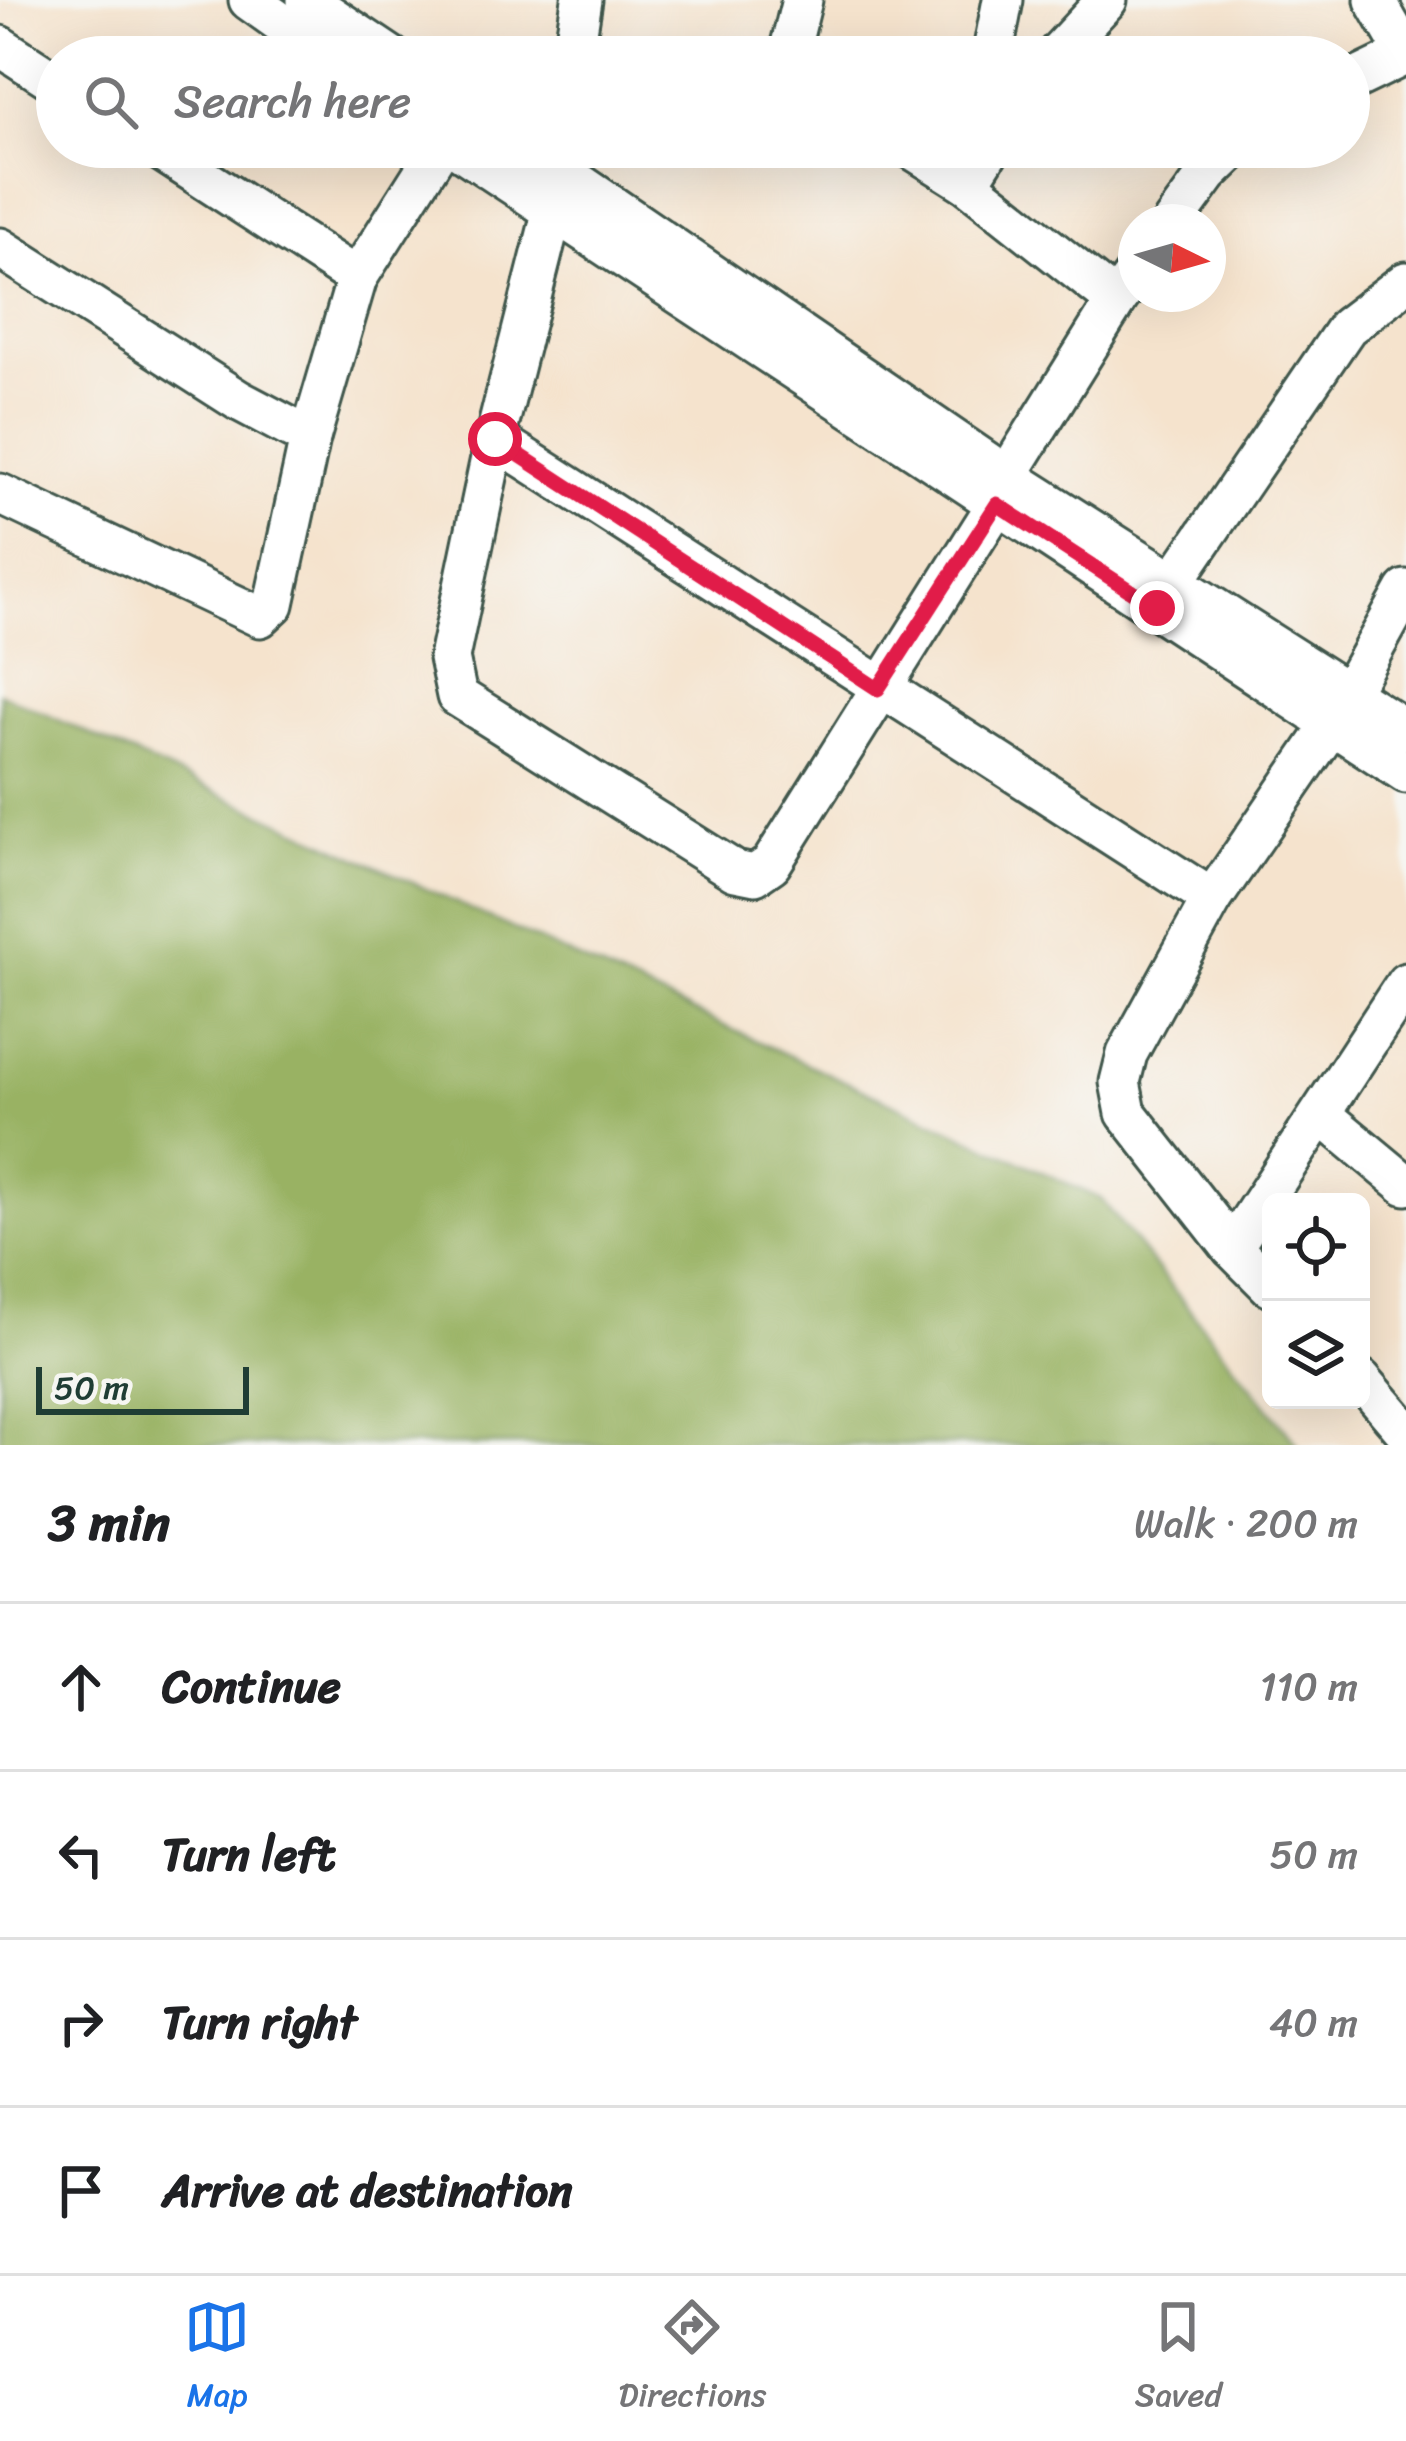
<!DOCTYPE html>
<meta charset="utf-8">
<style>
body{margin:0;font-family:Sriracha,sans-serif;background:#f6f6f6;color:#202124}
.controls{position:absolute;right:36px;bottom:36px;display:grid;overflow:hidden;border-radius:18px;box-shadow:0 12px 48px #0002}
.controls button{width:108px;height:108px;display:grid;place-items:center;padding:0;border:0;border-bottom:3px solid #e0e0e0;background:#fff;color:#202124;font:60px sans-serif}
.compass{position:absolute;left:1118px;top:204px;width:108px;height:108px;border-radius:50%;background:#fff;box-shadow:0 12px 48px #0002;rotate:95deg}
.scale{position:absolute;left:36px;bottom:30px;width:213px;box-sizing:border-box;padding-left:12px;border:6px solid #1f3d34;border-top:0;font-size:33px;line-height:42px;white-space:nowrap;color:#1f3d34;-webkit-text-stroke:9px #f6f6f2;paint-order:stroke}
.stop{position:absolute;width:36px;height:36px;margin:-27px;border:9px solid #e11d48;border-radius:50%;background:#fff}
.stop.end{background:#e11d48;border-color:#fff;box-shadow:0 3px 12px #0008}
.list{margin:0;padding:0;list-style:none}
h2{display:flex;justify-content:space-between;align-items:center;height:156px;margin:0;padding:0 48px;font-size:51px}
h2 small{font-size:39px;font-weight:400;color:#757577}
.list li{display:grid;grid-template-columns:78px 1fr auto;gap:36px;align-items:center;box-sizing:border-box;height:168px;padding:0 48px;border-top:3px solid #e0e0e0}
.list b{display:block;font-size:45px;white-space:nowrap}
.list em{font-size:39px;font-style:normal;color:#757577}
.icon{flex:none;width:66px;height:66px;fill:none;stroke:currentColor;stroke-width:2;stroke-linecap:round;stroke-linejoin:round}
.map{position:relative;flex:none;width:1406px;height:1445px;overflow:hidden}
.search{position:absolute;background:#fff;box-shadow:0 12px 48px #0002;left:36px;right:36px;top:36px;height:132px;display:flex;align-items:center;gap:30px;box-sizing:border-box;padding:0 42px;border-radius:66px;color:#757577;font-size:45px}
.sheet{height:828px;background:#fff}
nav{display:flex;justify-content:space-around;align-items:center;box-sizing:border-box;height:168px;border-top:3px solid #e0e0e0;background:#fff;font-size:33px;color:#757577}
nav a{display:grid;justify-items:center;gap:6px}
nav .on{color:#1a73e8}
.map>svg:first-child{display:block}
.forest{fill:#99b263;stroke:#5c784c;stroke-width:3}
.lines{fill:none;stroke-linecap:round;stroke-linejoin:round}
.minor-casing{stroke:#3f564b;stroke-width:45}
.minor{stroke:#fff;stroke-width:39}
.route{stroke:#e11d48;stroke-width:15}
</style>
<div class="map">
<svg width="1406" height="1445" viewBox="0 0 1406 1445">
<rect width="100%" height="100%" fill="#f6f6f2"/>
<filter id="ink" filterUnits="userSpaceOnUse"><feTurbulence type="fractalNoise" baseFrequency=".00833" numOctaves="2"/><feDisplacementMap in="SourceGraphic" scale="24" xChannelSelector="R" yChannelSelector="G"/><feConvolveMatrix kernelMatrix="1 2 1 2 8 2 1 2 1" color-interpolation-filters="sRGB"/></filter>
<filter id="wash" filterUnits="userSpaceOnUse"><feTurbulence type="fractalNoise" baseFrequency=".004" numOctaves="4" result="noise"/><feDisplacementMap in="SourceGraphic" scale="48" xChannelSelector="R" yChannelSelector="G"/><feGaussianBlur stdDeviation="2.7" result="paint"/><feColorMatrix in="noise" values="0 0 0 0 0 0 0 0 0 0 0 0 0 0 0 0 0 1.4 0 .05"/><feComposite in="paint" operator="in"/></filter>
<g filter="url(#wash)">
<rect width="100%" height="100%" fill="#f5e3cd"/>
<!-- forest -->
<path class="forest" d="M0,693L1101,1199L1298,1445H0Z"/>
</g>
<g filter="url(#ink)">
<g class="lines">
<!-- minor casing -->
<g class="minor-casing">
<g id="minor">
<path d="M249,0L329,57"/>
<path d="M307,0L392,57"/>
<path d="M1375,0L1406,54"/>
<path d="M0,46L57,83"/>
<path d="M573,57L582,0"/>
<path d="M788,57L802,0"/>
<path d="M992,57L1003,0"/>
<path d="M1054,57L1107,0"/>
<path d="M1349,82L1405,55"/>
<path d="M155,147L357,278"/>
<path d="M456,147L1406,773"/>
<path d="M526,147L1007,476L1406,730"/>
<path d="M909,147L968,184L1116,301L1136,273"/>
<path d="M975,147L968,184L991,147"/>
<path d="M552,214L495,439L1212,899L1127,1054L1120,1082L1126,1113L1232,1248L1271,1287"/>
<path d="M1173,222L1208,174L1236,147"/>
<path d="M0,248L238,400L310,438"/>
<path d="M495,439L449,658L457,696L735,871L755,875L771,864L997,504"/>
<path d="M1007,476L1116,301"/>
<path d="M0,494L260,617L274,604L310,438L357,278L440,147"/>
<path d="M1175,580L1347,327L1406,282"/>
<path d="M1212,899L1330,727L1406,590"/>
<path d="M1323,1116L1406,1185"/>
<path d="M1232,1248L1406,983"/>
<path d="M1361,1379L1406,1432"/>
</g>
</g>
<!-- minor -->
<use href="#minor" class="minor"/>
</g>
</g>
<g class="lines" filter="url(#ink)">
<!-- route -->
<path class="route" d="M495,439L878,689L997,504L1157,608"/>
</g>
</svg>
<div class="controls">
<button><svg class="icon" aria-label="locate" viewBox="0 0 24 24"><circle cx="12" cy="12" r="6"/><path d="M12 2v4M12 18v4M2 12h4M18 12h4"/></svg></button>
<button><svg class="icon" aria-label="layers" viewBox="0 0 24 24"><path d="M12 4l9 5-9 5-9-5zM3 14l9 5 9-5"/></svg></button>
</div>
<svg class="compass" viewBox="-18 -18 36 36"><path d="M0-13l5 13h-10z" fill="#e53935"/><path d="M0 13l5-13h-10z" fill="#757577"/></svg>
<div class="scale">50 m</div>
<div class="stop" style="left:495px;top:439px"></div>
<div class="stop end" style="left:1157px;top:608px"></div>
<div class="search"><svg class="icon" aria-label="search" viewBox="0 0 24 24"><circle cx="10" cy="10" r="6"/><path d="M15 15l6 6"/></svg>Search here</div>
</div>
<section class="sheet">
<h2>3 min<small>Walk · 200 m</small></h2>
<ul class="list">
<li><svg class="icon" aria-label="ahead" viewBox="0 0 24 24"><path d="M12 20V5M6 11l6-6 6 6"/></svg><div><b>Continue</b></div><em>110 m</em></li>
<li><svg class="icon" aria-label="left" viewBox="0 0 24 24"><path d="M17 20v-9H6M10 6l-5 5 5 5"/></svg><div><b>Turn left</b></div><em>50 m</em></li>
<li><svg class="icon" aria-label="right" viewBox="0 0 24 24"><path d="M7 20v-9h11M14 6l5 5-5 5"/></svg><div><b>Turn right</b></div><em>40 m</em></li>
<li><svg class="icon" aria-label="arrive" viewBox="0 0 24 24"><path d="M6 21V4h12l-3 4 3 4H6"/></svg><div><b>Arrive at destination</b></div></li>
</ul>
</section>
<nav>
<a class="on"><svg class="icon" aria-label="map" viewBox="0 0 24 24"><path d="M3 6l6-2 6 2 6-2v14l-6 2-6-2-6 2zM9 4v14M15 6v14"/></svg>Map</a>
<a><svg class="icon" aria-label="directions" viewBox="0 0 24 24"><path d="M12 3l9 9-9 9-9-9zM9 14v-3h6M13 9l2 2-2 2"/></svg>Directions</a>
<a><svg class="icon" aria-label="saved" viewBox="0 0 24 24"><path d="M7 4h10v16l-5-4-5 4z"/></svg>Saved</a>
</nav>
